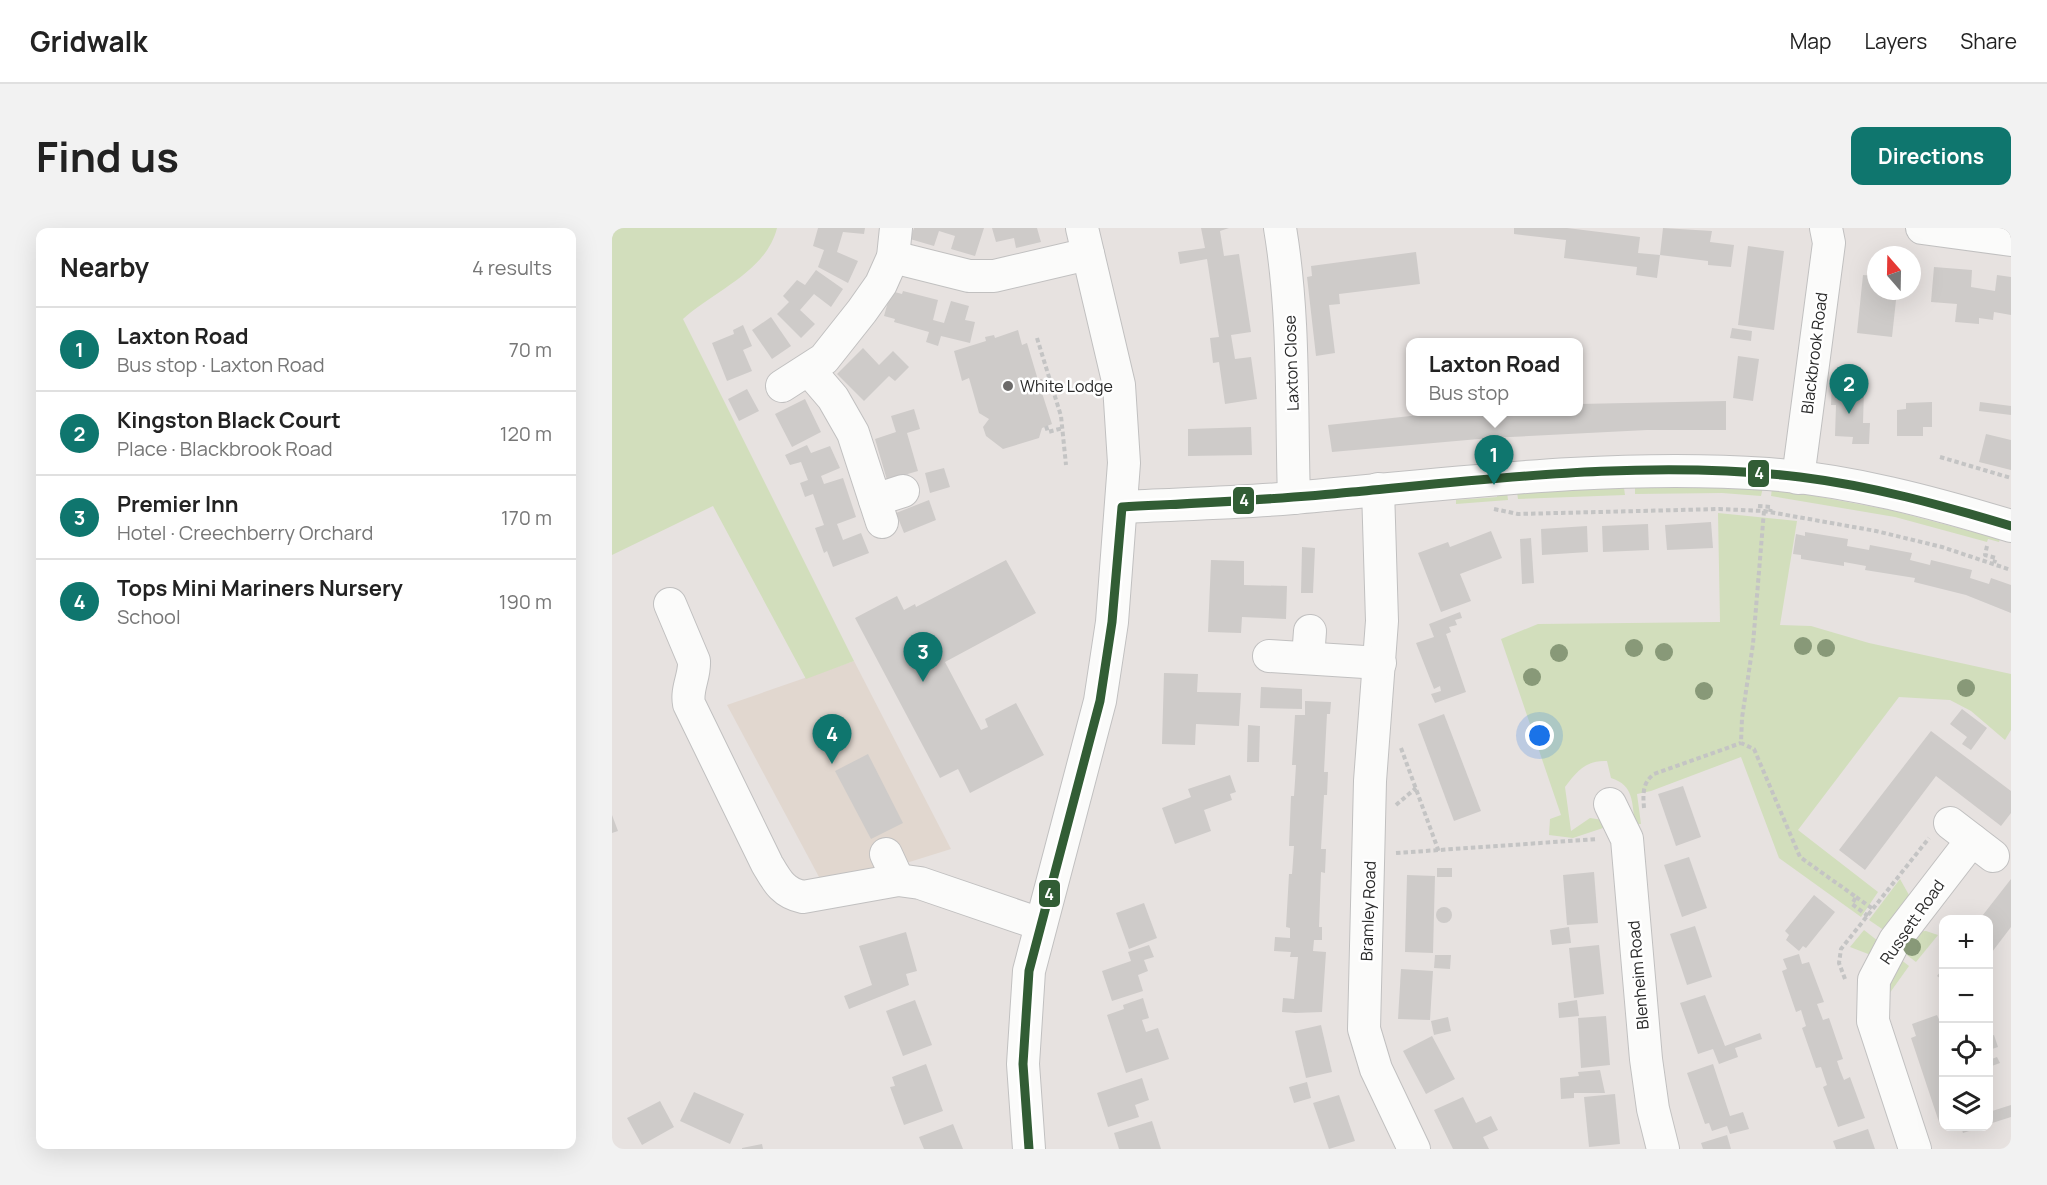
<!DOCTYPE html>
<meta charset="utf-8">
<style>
body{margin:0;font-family:Manrope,sans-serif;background:#f2f2f2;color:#222}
.controls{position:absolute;right:18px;bottom:18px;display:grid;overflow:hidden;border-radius:12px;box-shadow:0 6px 24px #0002}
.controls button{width:54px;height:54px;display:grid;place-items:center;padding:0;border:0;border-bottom:2px solid #e0e0e0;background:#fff;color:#222;font:30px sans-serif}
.compass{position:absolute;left:1255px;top:18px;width:54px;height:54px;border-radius:50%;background:#fff;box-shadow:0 6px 24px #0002;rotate:340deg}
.you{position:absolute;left:928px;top:508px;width:21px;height:21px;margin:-15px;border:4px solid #fff;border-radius:50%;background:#1a73e8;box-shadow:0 0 0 9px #1a73e833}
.badge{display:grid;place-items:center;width:39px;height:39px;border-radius:50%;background:#0f766e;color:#fff;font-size:20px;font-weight:700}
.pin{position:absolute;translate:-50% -50px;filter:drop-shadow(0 2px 3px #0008)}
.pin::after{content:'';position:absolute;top:32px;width:21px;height:18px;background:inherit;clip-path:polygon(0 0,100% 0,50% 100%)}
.popup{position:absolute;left:794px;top:110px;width:177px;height:78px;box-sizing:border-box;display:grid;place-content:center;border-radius:12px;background:#fff;filter:drop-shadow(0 2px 4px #0005);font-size:20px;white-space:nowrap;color:#767676}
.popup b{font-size:22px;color:#222}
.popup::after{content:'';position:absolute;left:50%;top:100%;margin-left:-12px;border:12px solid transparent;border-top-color:#fff}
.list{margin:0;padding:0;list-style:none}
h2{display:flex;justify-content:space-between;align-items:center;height:78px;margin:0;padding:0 24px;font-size:26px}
h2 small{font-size:20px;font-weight:400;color:#767676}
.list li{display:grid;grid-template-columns:39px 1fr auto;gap:18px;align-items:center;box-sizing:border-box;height:84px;padding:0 24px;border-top:2px solid #e0e0e0}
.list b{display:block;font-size:22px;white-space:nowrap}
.list p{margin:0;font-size:20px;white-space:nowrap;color:#767676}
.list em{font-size:20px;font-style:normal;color:#767676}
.icon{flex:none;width:33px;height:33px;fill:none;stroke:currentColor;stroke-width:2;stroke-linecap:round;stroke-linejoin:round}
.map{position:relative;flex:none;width:1399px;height:921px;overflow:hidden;border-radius:12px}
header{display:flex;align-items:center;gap:36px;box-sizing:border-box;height:84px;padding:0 30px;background:#fff;border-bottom:2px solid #e0e0e0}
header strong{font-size:28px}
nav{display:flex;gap:33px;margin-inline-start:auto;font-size:21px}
.intro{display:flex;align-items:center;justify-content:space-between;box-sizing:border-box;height:144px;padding:0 36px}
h1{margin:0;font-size:42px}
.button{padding:15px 27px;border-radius:12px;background:#0f766e;color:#fff;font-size:21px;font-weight:700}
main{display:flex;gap:36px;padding:0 36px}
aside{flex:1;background:#fff;border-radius:12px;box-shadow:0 6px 24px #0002}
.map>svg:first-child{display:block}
.education{fill:#e1d7cf}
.green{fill:#d2debc}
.building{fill:#cecbc9}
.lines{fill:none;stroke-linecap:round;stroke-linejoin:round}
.minor-casing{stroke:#c1c0c0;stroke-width:34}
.path{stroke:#c4c4c4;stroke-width:4;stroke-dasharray:4.5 3;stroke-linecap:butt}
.minor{stroke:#fbfbfa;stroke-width:32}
.bus-1-casing{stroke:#fff;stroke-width:14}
.bus-1{stroke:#325d35;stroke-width:9}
.tree{fill:#889978}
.poi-dot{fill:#6c6a69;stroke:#fff;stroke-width:2}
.labels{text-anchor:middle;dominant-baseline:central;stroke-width:5;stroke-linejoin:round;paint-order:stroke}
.street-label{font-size:16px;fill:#292929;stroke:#fff}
.poi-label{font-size:16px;fill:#292929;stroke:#fff;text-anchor:start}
.line-badge{stroke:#fff;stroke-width:2}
.badge-label{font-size:16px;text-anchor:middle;font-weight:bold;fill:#fff}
</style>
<header>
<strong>Gridwalk</strong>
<nav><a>Map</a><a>Layers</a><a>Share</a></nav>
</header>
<div class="intro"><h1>Find us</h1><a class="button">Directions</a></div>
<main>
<aside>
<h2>Nearby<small>4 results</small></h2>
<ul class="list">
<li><span class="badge">1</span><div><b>Laxton Road</b><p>Bus stop · Laxton Road</p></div><em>70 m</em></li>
<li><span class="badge">2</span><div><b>Kingston Black Court</b><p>Place · Blackbrook Road</p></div><em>120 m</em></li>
<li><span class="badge">3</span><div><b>Premier Inn</b><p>Hotel · Creechberry Orchard</p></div><em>170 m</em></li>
<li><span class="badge">4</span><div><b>Tops Mini Mariners Nursery</b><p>School</p></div><em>190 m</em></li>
</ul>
</aside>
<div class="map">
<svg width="1399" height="921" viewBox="0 0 1399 921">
<rect width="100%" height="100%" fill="#e7e2e0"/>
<!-- education -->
<path class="education" d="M242,433L339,621L259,646L207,649L115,477Z"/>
<!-- green -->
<g class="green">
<path d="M0,0H165C154,44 102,63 71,91L242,433L194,451L101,278L0,327Z"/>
<path d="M1114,257L1151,259L1149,268L1110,265L1023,266V260Z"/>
<path d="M1012,260L1013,267L906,271L905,264Z"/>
<path d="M1160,260L1278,282L1388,311L1387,314L1376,311L1375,314L1283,289L1159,268Z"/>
<path d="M895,264L896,272L844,276V272L885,269V265Z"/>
<path d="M1106,285L1185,293L1168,397L1199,398L1257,415L1399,446V502L1393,512L1359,483L1338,472L1287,469L1186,602L1266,664L1249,689L1167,630L1129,529L1039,563L1025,566L1029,596H1023C1020,575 1022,557 999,550L995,533C974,532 965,543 953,559L959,603L978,590L991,592V600L961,610L937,607L938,591L949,587L889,411L926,396L1108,394Z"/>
<path d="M1288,651L1297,667V676L1276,705L1257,692Z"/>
<path d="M1252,702L1271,717L1264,729L1238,719Z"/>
<path d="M1314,703L1326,707L1304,734L1291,724L1298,704Z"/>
<path d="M1288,731L1297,738L1272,773L1271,755Z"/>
</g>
<!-- building -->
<g class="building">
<path d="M206,0H253L252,6L231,4L225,24L246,33L236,55L206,39L212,22L201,18Z"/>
<path d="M302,0H372L363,28L339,21L343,8L327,3L322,18L298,11Z"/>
<path d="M380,0H425L429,14L404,20L402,10L384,14Z"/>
<path d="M589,0H617L608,3L612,28L627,26L639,104L619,107L623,131L639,129L645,171L613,176L607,134L601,135L598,110L607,109L595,31L568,36L566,24L593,20Z"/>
<path d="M902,0H955L1028,9L1026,25L1048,27L1045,50L1024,47L1025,39L952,30L954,12L902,6Z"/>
<path d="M1051,0L1100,3L1098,14L1122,17L1119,39L1096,37V33L1048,27Z"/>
<path d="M1136,18L1172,23L1162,102L1126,97Z"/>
<path d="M804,24L808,56L727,66L728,76L717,77L723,125L704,128L695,49L700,48L699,38Z"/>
<path d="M1322,39L1360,42L1359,59L1383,63L1385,47L1399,49V87L1382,84L1381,92L1367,90V96L1343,94L1345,76L1319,74Z"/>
<path d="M204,42L231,61L219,79L202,66L188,82L203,96L189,110L165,86L177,74L171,68L185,52L193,57Z"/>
<path d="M1251,47L1264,48V63H1285L1280,109L1245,105Z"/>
<path d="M279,63L290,66L291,63L326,72L321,92L332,95L339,73L357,78L353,92L363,94L358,115L329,108L326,118L314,114L317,104L282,94L283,91L272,88Z"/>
<path d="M159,89L179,118L160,131L140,102Z"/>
<path d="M131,97L140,118L131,122L140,143L115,153L100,115L122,106L121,102Z"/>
<path d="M1120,100L1140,103L1139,113L1118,110Z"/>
<path d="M406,102L410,117L415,115L426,152L430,151L434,164L430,165L440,196L430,200L427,210L391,221L374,208L371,199L377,191L367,185L357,150L350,153L342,123L374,113L373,109L382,107L383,110Z"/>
<path d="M251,120L267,137L281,123L297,139L283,153L277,148L252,173L225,146Z"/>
<path d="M1126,128L1147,131L1141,173L1121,170Z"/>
<path d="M1220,154H1243V162H1252L1251,195H1258L1257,216H1240L1241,209L1223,208L1224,177H1219Z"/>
<path d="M135,161L147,183L127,193L116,171Z"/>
<path d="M193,171L209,204L180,219L163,186Z"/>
<path d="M1114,173V202H1035L878,210L720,224L716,197L835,184H966V176Z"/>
<path d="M1320,174V199H1311V208H1285V182L1294,181V175Z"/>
<path d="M1368,174L1399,178V187L1367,183Z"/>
<path d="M302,181L308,201L295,205L306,243L275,252L263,211L284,204L279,188Z"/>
<path d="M639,199L640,227L576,228V201Z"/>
<path d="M1374,206L1399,212V242L1367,234Z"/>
<path d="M195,217L199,225L218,218L228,240L209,248L212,256L231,250L244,289L225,296L231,312L249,305L257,325L221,339L215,323L212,325L203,300L212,297L201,266L193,269L188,255L196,252L189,234L178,237L173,227Z"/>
<path d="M332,240L338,259L318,265L313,245Z"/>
<path d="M317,272L324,292L292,305L284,285Z"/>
<path d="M1099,294L1101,320L1055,322L1053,297Z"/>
<path d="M1036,296L1037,322L991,324L990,298Z"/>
<path d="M975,298L976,324L930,327L929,301Z"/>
<path d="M879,303L890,330L848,346L859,373L829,384L806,325L836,314L838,319Z"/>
<path d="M1193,304L1236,311L1235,318L1257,322L1258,317L1300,325L1298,332L1318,337L1319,332L1360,342L1358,350L1377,356L1379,350L1399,357V385L1354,367L1302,354L1303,350L1253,342L1254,338L1232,334V338L1189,331V327L1181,326L1184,306L1193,308Z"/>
<path d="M919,310L922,355L910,356L908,311Z"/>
<path d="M690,319L703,320L701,365H689Z"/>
<path d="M394,332L424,385L333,434L369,502L376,499L373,491L404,475L432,527L358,565L346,541L328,550L243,390L285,368L292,382L303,376L304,379Z"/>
<path d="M599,332L632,333V357L675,358L674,391L630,389L629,405L596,404Z"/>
<path d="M848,384L850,390L843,392L845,397L837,399L839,404L834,406L854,464L823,475L819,466L829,463L828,458L822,461L804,415L822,409L817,396Z"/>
<path d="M552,445L586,446L585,464L629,465L627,498L584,496L583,517L550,516Z"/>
<path d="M649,459L690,461V481L648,480Z"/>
<path d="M693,473L719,474L718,486H715L712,544H716L715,567H712L709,621H714L713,645L709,644L707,699H710V712H702L701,723L714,724L710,784L683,785L670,784L671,770L682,771L686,729H678L679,724L662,723L663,709L678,710V700L674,699L677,646H680L682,618H677L679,568H682L683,553L684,537H680L683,487H693Z"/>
<path d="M1350,481L1375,500L1359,522L1350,516L1355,509L1338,496Z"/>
<path d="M832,486L869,583L842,593L806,496Z"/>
<path d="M636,497L648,498L647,534H635Z"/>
<path d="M1319,503L1399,563V585L1389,598L1324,548L1253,642L1227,622Z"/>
<path d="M256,526L291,595L259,611L223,543Z"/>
<path d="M618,547L624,564L618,566L620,572L592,582L599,603L563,616L550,580L579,569L576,561Z"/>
<path d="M1071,558L1089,609L1064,618L1046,566Z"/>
<path d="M0,587L6,603L0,605Z"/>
<path d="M1077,629L1095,680L1070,689L1052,637Z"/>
<rect x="825" y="640" width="15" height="9"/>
<path d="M982,644L986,695L955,697L951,647Z"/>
<path d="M795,647L823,648L821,725L793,724Z"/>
<path d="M1399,651V699L1377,728V692H1367Z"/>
<path d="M1202,667L1223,684L1194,720L1191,718L1187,723L1174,712L1177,707L1173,703Z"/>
<path d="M532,675L545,710L517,721L504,685Z"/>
<circle cx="832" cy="687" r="8"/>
<path d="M1083,698L1100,749L1075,757L1058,706Z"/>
<path d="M957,699L959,715L940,717L938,702Z"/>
<path d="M294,704L305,743L294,746L297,757L237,781L232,768L260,757L247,718Z"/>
<path d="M537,717L542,729L532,732L536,743L526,747L531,763L500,773L490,743L519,733L516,724Z"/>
<path d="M987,717L992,766L962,770L957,720Z"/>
<path d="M1187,726L1190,736L1197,734L1212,774L1205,776L1211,792L1217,790L1231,831L1225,833L1228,842L1232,852L1238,849L1253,890L1226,899L1211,859L1215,857L1209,839L1204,840L1190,800L1194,798L1189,782L1184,784L1170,743L1175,741L1171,731Z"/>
<path d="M823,727H839L838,741L822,740Z"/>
<path d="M1332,739V753L1325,748Z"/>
<path d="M789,741L821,743L818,792L786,791Z"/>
<path d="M1093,767L1113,818L1148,805L1150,811L1123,820L1126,829L1107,836L1101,821L1086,826L1068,775Z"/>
<path d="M531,770L537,790L530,792L534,804L546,800L557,831L514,845L495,787L512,781L511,777Z"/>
<path d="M303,772L320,817L291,828L274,783Z"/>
<path d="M965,772L967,788L947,790L946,775Z"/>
<path d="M1325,787L1332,802V896L1328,897L1299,810L1304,808L1300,796Z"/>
<path d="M994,788L998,837L969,840L966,790Z"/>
<path d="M836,789L839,803L822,807L819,793Z"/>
<path d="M709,797L720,844L694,850L683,803Z"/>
<path d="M1382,807L1386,819L1377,822V809Z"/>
<path d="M820,808L843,851L814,866L791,823Z"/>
<path d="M1385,829L1388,835L1377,839V832Z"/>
<path d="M314,836L331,883L292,897L278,859L283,858L280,849Z"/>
<path d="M1101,836L1118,888L1131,884L1137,901L1118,906L1115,898L1100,903L1097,895L1093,896L1075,845Z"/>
<path d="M988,842L993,865H962V870L949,871L948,850L967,848L966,844Z"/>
<path d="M530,850L537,872L523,877L527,889L496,899L485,865Z"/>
<path d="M695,854L699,870L682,875L677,859Z"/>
<path d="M82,864L132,886L118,916L68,893Z"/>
<path d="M1003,866L1008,916L977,919L972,869Z"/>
<path d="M727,867L743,913L717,921L701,875Z"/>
<path d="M851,869L864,895L879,888L886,902L871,909L877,921H841L822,882Z"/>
<path d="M48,873L62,899L30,917L15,890Z"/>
<path d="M1399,877V889L1377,896V884Z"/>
<path d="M540,893L549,921H507L502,905Z"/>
<path d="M341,896L351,921H312L307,909Z"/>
<path d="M1349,898H1369V899L1351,905Z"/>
<path d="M1256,901L1263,921H1224L1221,913Z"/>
<path d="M1115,907L1119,921H1091L1089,915Z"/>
<path d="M150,916L151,921H130V920Z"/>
</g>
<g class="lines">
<!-- minor casing -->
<g class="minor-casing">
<g id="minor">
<path d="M668,0C683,89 679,180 682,270"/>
<path d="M1310,0L1399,12"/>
<path d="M281,29L357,48H382L476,26"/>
<path d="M197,142L221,170L241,205L270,294"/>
<path d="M170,158L212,131L250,83L269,56L281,29L284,0"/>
<path d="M1186,250L1217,15L1214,0"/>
<path d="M766,261L770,393L758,553L752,801L764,841L802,921"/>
<path d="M263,272L291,263"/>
<path d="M510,279C567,276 624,275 681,270C838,256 998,235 1156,246C1238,252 1320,274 1399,298"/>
<path d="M58,376L82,433C83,448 74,461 77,476L155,636C165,653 171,665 191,669L286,652L308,655L428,696"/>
<path d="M657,428L768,435"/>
<path d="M696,430L698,403"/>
<path d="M998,576L1015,611L1034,831L1041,881L1051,921"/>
<path d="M1338,595L1381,628"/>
<path d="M274,626L286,652"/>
<path d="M417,921L411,836L417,743L488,473L500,394L512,235L507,157L470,0"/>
<path d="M1303,921L1261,793L1262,752L1283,712L1360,612"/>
</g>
</g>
<!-- path -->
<g class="path">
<path d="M425,110L449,188L454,237"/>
<path d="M434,198L436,204L451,200"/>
<path d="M1328,229L1399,250"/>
<path d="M1146,278L1159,279L1158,284"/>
<path d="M882,281L906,286L1107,281L1152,283L1264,303L1330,319L1399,342"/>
<path d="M1152,283L1141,416L1130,490L1129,515L1142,521L1188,629L1244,669L1240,676L1256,688"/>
<path d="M1375,318L1373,327L1384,330L1382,335"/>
<path d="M789,520L827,624"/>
<path d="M784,577L804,560"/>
<path d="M1032,580C1031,567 1030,555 1042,546L1129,515"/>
<path d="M784,625L986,611"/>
<path d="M1244,669L1261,681"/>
<path d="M1233,751L1227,735L1229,721L1317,610"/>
</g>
<!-- minor -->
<use href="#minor" class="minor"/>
<!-- bus-1 casing -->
<g class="bus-1-casing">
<path id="bus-1" d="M417,921L411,836L417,743L488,473L500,394L510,279C587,275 664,272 740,264C888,250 1040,231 1188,249C1260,258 1330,277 1399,298"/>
</g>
<!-- bus-1 -->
<use href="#bus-1" class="bus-1"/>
</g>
<!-- trees -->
<g class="tree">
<circle cx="1191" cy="418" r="9"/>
<circle cx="1022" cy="420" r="9"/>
<circle cx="1214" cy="420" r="9"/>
<circle cx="1052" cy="424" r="9"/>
<circle cx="947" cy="425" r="9"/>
<circle cx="920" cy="449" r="9"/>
<circle cx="1354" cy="460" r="9"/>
<circle cx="1092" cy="463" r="9"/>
<circle cx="1300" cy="719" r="9"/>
</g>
<!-- markers -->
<circle class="poi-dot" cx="396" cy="158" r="6"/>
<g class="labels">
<!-- street labels -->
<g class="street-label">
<text transform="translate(1202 125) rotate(-83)">Blackbrook Road</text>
<text transform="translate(679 135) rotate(-92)">Laxton Close</text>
<text transform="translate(756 683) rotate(-88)">Bramley Road</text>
<text transform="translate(1300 694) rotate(-55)">Russett Road</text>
<text transform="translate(1026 747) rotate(-95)">Blenheim Road</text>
</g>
<!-- poi labels -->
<g class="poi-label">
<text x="408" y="158">White Lodge</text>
</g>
</g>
<g class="line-badge">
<rect x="1135" y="231" width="23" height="29" rx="6" fill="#325d35"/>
<rect x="620" y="258" width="23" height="29" rx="6" fill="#325d35"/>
<rect x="426" y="651" width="23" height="29" rx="6" fill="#325d35"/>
</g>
<g class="badge-label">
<text x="1147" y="251">4</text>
<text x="632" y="278">4</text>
<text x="437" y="672">4</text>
</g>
</svg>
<div class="controls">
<button>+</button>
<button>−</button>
<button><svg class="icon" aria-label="locate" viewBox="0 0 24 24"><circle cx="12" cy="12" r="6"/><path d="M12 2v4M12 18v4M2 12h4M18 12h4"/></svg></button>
<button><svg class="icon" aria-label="layers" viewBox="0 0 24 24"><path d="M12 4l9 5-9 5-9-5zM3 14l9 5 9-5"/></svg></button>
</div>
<svg class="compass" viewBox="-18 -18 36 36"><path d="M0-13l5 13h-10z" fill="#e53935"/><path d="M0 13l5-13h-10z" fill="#767676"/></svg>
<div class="you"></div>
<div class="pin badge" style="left:882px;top:257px">1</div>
<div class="popup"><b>Laxton Road</b>Bus stop</div>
<div class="pin badge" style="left:1237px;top:186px">2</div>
<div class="pin badge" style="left:311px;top:454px">3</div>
<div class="pin badge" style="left:220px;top:536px">4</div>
</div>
</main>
